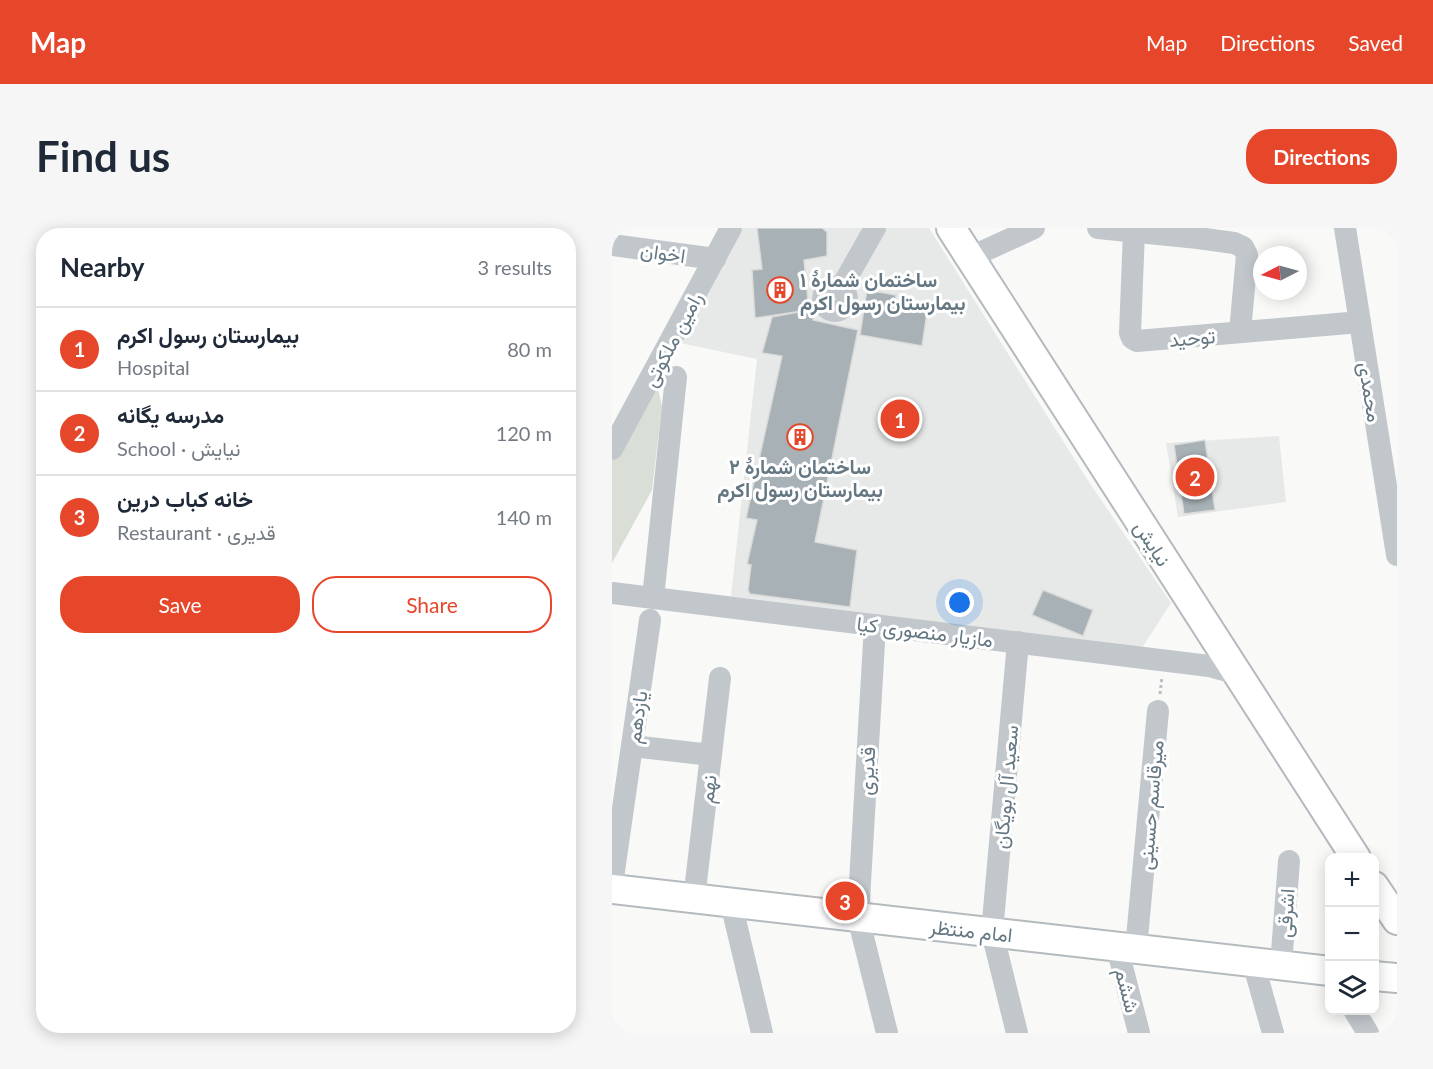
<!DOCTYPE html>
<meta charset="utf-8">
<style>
body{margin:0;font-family:Lato,Vazirmatn,sans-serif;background:#f6f6f7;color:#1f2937}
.controls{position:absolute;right:18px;bottom:18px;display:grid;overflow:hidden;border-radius:12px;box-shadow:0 3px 15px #0003}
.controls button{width:54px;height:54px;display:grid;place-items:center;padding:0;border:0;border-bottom:2px solid #e0e1e3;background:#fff;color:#1f2937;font:30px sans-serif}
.compass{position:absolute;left:641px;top:18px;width:54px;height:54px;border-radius:50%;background:#fff;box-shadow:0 3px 15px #0003;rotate:264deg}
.you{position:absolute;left:348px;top:375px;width:21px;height:21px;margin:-15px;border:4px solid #fff;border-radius:50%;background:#1a73e8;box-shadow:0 0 0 9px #1a73e833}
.badge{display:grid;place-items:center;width:39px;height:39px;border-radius:50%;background:#e6462a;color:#fff;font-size:20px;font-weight:700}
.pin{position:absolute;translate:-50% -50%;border:3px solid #fff;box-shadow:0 2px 6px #0006}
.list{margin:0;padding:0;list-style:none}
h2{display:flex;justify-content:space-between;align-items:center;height:78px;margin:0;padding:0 24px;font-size:26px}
h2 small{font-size:20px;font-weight:400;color:#747a83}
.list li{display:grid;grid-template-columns:39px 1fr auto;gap:18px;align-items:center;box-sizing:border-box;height:84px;padding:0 24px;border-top:2px solid #e0e1e3}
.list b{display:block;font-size:22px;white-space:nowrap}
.list p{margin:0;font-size:20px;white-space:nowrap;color:#747a83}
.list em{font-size:20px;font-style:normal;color:#747a83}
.actions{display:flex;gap:12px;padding:18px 24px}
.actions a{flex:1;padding:14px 0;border:2px solid #e6462a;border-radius:24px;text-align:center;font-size:21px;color:#e6462a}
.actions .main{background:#e6462a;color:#fff}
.icon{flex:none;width:33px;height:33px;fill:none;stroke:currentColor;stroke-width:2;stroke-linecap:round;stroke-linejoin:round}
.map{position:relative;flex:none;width:785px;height:805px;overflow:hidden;border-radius:24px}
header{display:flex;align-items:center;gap:36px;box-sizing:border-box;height:84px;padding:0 30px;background:#e6462a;color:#fff}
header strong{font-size:28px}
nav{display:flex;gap:33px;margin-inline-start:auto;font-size:21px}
.intro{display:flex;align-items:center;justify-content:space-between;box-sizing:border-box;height:144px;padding:0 36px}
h1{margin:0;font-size:42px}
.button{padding:15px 27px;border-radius:24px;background:#e6462a;color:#fff;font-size:21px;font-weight:700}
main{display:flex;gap:36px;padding:0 36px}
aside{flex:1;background:#fff;border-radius:24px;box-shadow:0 3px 15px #0003}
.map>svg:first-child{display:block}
.built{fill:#e7e9e8}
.green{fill:#d9ded6}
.building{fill:#a7b1b6;stroke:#dbdbd9;stroke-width:1.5}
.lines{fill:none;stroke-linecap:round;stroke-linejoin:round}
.major-casing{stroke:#b4babd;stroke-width:32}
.path{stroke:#babec1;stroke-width:3;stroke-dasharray:3 3;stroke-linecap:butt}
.minor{stroke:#c2c7cb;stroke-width:22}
.major{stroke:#fff;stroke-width:28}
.labels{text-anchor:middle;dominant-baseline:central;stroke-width:6;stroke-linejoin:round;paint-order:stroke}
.street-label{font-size:20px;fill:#647782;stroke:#fff}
.poi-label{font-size:20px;font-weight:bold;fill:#647782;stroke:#fff;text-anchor:start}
</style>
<header>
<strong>Map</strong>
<nav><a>Map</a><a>Directions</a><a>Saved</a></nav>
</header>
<div class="intro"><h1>Find us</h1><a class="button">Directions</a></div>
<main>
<aside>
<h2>Nearby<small>3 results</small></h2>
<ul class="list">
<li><span class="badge">1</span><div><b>بیمارستان رسول اکرم</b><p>Hospital</p></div><em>80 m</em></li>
<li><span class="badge">2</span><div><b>مدرسه یگانه</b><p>School · نیایش</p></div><em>120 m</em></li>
<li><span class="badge">3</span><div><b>خانه کباب درین</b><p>Restaurant · قدیری</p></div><em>140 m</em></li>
</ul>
<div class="actions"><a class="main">Save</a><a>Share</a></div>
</aside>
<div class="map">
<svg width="785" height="805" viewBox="0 0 785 805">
<rect width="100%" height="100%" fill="#f9f9f7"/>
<!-- built -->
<g class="built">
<path d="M131,0H317L475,251L559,375L530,420L119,368L145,131L68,115Z"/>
<path d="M667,208L674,274L566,289L554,215Z"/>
</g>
<!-- green -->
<path class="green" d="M44,153L50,178L40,262L0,335V233Z"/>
<!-- building -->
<g class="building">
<path d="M145,0H210L215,4V28L192,32L197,82L143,90L140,42L150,41Z"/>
<path d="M255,62L284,67L283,73L316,78L310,118L248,107Z"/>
<path d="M197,82L202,84L201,92L246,102L203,314L245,322L238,379L138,366L136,362L139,337L135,336L145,292L134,290L170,128L150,125L160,89Z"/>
<path d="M593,212L603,282L572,286L562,217Z"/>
<path d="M431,362L481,382L471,408L420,387Z"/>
</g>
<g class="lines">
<!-- major casing -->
<g class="major-casing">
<g id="major">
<path d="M339,0L744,630"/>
<path d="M762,658L785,692"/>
<path d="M0,661L718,743"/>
<path d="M762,748L785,750"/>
</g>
</g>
<!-- path -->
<path class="path" d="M548,466L550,449"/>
<!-- minor -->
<g class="minor">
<path d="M486,0L586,10L622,15L631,19L635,27L628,104"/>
<path d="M733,0L785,327"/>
<path d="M522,3L518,105L520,110L525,113L748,94"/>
<path d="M0,17L103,31"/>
<path d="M372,23L422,0"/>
<circle cx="223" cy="71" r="12"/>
<path d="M229,60L263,0"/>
<path d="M0,221L119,0"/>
<path d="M0,365L597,438L626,446"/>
<path d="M41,370L64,149"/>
<path d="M263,397L246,689L275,805"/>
<path d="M20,518L99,527"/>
<path d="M0,657L38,392"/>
<path d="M82,671L108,450"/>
<path d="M119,675L150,805"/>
<path d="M505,719L527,805"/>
<path d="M524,721L546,483"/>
<path d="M641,734L661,805"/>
<path d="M669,737L677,633"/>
<path d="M742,782L756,805"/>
<path d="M405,805L380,704L406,414"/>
</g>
<!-- major -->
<use href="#major" class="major"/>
</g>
<!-- icons -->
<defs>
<g id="building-ring" transform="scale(1.35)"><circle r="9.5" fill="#fff" stroke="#e6462a" stroke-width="1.5"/><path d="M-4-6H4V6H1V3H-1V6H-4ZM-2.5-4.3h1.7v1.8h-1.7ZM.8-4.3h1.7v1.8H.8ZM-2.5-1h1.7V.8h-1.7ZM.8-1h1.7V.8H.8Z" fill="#e6462a"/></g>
</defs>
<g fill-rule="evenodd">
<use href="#building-ring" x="168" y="62"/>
<use href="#building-ring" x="188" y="209"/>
</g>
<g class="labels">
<!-- street labels -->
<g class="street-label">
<text transform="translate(51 24) rotate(8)">اخوان</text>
<text transform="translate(580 109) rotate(-5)">توحید</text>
<text transform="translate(60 111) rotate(-62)">رامین ملکوتی</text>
<text transform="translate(759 164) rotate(81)">محمدی</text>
<text transform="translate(541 315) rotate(57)">نیایش</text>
<text transform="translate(313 403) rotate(7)">مازیار منصوری کیا</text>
<text transform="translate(24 489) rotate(-82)">یازدهم</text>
<text transform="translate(254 543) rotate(-87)">قدیری</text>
<text transform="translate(393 559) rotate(-85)">سعید آل بویگان</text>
<text transform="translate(95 561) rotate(-83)">نهم</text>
<text transform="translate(538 577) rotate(-85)">میرقاسم حسینی</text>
<text transform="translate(673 685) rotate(-86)">اشرقی</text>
<text transform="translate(359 702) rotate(6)">امام منتظر</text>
<text transform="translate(516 762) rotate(75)">ششم</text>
</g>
<!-- poi labels -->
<g class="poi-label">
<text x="188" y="51">ساختمان شمارهٔ ۱<tspan x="188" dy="23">بیمارستان رسول اکرم</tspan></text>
<text x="188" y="238" text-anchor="middle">ساختمان شمارهٔ ۲<tspan x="188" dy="23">بیمارستان رسول اکرم</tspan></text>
</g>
</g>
</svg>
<div class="controls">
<button>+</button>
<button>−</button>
<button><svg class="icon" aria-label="layers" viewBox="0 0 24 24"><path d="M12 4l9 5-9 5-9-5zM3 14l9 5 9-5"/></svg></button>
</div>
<svg class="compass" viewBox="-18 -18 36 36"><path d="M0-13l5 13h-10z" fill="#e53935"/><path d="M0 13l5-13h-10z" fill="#747a83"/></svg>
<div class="you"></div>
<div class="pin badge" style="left:288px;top:191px">1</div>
<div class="pin badge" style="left:583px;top:249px">2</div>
<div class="pin badge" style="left:233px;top:673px">3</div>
</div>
</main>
